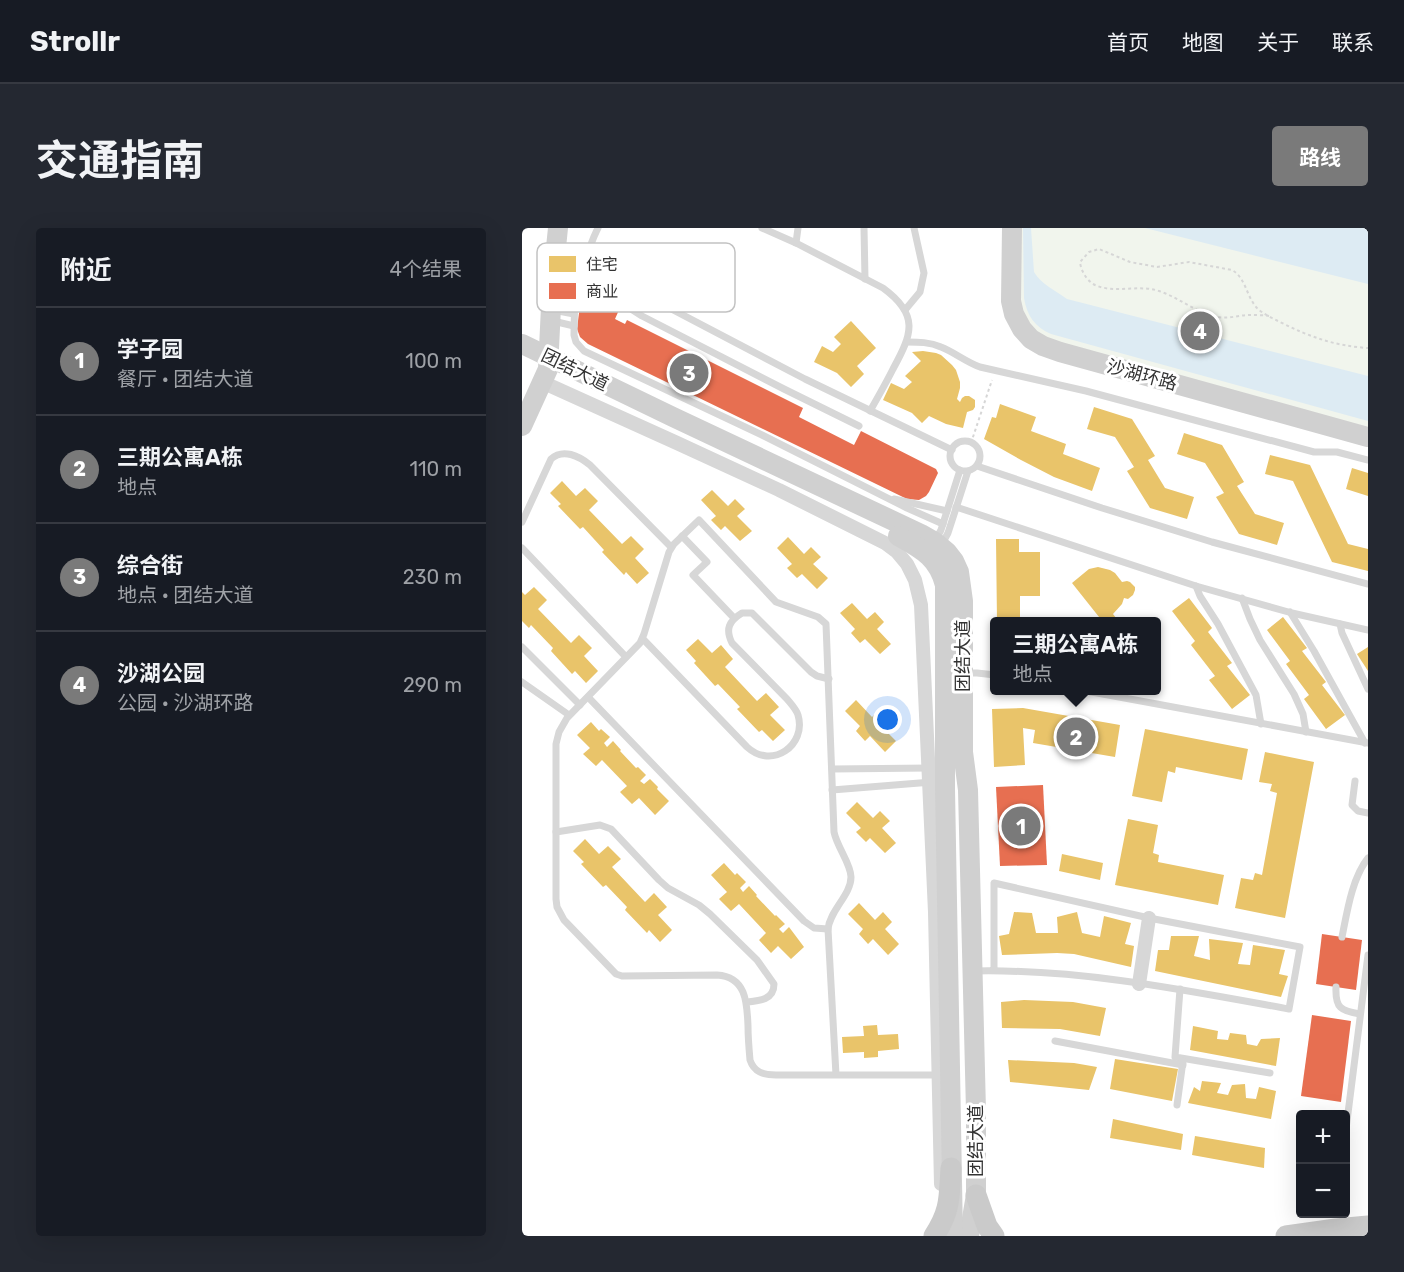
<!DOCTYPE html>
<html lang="zh">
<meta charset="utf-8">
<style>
body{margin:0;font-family:Rubik,"Noto Sans SC",sans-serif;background:#242831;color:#f1f3f6}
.controls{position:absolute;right:18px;bottom:18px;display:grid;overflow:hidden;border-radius:6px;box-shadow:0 6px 24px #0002}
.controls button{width:54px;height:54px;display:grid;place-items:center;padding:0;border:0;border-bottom:2px solid #363941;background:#171b24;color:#f1f3f6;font:30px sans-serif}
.you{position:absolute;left:366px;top:492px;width:21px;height:21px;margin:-15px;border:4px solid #fff;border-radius:50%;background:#1a73e8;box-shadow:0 0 0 9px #1a73e833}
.badge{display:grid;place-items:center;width:39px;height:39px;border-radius:50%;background:#7a7a7a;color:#fff;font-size:20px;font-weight:700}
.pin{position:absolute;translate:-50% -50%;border:3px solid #fff;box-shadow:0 2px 6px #0006}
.popup{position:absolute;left:468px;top:389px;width:171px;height:78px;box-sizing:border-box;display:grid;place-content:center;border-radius:6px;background:#171b24;filter:drop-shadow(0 2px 4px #0005);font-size:20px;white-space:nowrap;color:#9ea1a6}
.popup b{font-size:22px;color:#f1f3f6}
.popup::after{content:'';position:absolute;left:50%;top:100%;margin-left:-12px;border:12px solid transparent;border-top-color:#171b24}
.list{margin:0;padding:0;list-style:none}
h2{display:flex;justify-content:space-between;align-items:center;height:78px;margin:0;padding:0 24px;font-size:26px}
h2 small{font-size:20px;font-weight:400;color:#9ea1a6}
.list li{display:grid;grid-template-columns:39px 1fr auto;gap:18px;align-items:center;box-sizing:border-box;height:108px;padding:0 24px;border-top:2px solid #363941}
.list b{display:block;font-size:22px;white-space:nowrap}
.list p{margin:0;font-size:20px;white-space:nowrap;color:#9ea1a6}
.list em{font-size:20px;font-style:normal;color:#9ea1a6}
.map{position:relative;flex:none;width:846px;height:1008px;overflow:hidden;border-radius:6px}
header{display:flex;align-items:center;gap:36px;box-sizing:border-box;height:84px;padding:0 30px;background:#171b24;border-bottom:2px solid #363941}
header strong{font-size:28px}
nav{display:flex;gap:33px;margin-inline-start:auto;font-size:21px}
.intro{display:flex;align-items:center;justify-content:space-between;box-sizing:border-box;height:144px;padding:0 36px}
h1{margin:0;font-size:42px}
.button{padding:15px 27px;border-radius:6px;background:#7a7a7a;color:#fff;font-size:21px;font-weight:700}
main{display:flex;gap:36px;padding:0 36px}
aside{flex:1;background:#171b24;border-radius:6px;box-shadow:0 6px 24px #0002}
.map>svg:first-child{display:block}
.green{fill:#f1f5ed}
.water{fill:#ddebf3}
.homes{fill:#e9c46a}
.shops{fill:#e76f51}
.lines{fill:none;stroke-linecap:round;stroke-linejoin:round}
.path{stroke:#d6d6d6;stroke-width:2;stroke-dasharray:3 3;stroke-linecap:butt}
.lane{stroke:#d7d7d7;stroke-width:7}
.street{stroke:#d7d7d7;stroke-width:14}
.secondary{stroke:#d0d0d0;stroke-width:20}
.primary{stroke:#cacaca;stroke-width:21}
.labels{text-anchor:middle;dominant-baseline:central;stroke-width:6;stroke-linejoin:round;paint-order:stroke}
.street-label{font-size:18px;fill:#333;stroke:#fff}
.key{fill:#fff;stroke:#c2c2c2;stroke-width:1.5}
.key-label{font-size:16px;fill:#333}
</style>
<header>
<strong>Strollr</strong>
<nav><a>首页</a><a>地图</a><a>关于</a><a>联系</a></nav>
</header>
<div class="intro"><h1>交通指南</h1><a class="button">路线</a></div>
<main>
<aside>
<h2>附近<small>4个结果</small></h2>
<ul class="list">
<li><span class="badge">1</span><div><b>学子园</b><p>餐厅 · 团结大道</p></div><em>100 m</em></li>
<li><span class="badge">2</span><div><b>三期公寓A栋</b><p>地点</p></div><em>110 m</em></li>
<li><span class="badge">3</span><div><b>综合街</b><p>地点 · 团结大道</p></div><em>230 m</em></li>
<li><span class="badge">4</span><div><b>沙湖公园</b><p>公园 · 沙湖环路</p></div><em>290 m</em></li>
</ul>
</aside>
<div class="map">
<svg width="846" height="1008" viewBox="0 0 846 1008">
<rect width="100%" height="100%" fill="#fff"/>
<!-- green -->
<path class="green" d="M495,0H846V203L519,110L497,85Z"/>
<!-- water -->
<g class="water">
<path d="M501,0H509L512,44C519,56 534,63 545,71L846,148V193L529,106C513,99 505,88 502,70Z"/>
<path d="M623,0H846V56Z"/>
</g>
<!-- homes -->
<g class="homes">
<path d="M329,93L354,120L335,138L342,146L329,159L315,145L292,134L300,118L311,124L319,116L312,109Z"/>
<path d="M401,123L414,125L419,127L430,137L434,142L438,154V160L435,171L438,174L440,170L443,168H447L453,172V179L451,182L445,184L441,200L424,196L407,188L400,195L390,185L361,172L369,155L382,161L390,154L383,148L399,133L390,124Z"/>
<path d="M478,176L514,189L509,203L544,216L541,226L578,240L570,263L532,249L499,232L462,211L470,189L474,190Z"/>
<path d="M572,179L610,191L633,228L626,232L643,260L672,269L665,291L628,280L605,243L612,239L593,209L565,201Z"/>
<path d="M662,205L700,217L722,254L715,258L733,286L762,295L755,317L717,306L694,269L702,265L683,235L655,226Z"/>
<path d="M748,227L788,237L826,316L846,321V343L810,334L771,253L743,246Z"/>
<path d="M830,240L846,245V268L824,261Z"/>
<path d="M40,253L54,268L63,260L76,273L67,282L100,316L109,308L122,321L113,330L127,345L115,356L104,344L102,347L80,324L82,322L61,299L58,301L36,278L39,276L28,265Z"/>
<path d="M190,262L206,278L213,271L223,281L215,288L230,303L218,313L203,298L199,302L189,292L194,288L179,272Z"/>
<path d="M266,309L282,326L289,319L299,329L291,336L306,350L295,361L280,346L275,350L265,340L270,336L255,320Z"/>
<path d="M474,311H497V324H518V368H498V389H519V394H475Z"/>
<path d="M576,339L588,342L593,345L600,354L605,353L608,354L613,359V362L611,367L606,371L602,370L600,376L591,386L597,394H581L550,355L567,341Z"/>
<path d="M12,359L25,372L16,381L49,415L57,407L70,420L62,428L76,443L64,455L53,443L50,446L29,423L31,420L9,397L7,400L0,393V364L3,367Z"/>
<path d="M667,370L690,400L686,404L710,435L705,438L728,467L710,481L687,452L693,448L669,417L673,413L650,383Z"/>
<path d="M330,375L345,391L353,384L362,394L355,401L369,416L358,426L343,411L338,415L329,405L333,401L318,385Z"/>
<path d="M761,389L785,420L780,423L804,454L800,457L823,487L804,501L782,471L787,467L764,436L768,433L745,402Z"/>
<path d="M176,411L190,425L199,417L211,431L203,439L235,473L244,465L257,479L248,487L263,502L251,513L240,502L237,504L215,481L218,479L196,456L193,458L172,435L174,433L164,422Z"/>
<path d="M846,419V443L835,426Z"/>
<path d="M334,472L350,489L358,481L367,491L360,499L374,513L363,524L348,508L343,513L334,503L338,498L323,483Z"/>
<path d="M501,480L598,497L593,529L511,515L513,502L501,500L503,537L472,539L470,481Z"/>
<path d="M69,494L77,503L79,501L88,509L82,515L85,519L91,513L99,522L98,523L114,540L116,539L124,547L118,553L122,556L128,551L136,559L135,561L147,573L133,587L117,570L110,576L98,564L105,558L80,532L74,538L61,526L68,520L55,507Z"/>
<path d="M623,501L726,521L720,552L654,539L653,545L646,543L640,574L610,568Z"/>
<path d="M743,524L792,534L763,690L713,680L719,650L731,652L733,645L740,647L755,565L748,563L750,556L737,554Z"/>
<path d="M335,574L351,590L358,583L368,593L360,600L374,615L363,625L348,610L344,614L334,604L339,600L324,585Z"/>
<path d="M606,591L636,597L631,625L637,627L636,634L702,647L696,677L593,657Z"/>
<path d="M63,611L77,626L86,618L99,631L90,639L123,674L132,665L145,679L136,687L150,702L138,714L127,702L125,705L103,682L105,679L84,657L81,659L59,636L62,634L51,623Z"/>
<path d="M540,626L581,635L578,652L537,643Z"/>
<path d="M202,635L213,647L215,645L224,654L218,660L221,664L227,658L235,667L234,668L253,688L254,687L263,696L257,701L261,705L267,699L282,719L269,731L256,718L249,725L237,712L244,705L217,676L209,683L197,671L205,664L189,647Z"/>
<path d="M337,675L353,692L361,684L370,694L363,701L377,716L366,727L351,711L346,716L337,706L341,701L326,686Z"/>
<path d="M492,684L510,685L514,705H536L535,689L555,684L560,705L578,709L582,688L609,695L603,716L612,718L609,739L552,726L535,725L480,727L477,708L487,706Z"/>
<path d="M649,708H677L672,728L688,732L687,711L721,715L716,736L728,737L731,717L763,722L757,746L766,748L759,769L633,743L636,722H647Z"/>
<path d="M502,772L551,774L584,780L578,808L538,801L480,800L479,774Z"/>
<path d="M355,797L356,807L376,806L377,821L356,823V829L342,830V824L321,825L320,809L342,808L341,798Z"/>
<path d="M671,798L696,803L695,811L706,812L708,805L724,807L725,816L735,818L739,811L758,810L754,838L668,822Z"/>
<path d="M593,831L656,841L650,873L588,861Z"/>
<path d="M486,832L552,835L575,839L567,862L488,854Z"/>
<path d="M680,853L699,855L695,865L706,867L710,857L723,856L724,870L734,871L737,859L754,863L749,891L666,875L672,859L678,863Z"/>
<path d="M591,891L661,906L659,922L588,910Z"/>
<path d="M673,908L743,920L742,940L670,927Z"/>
</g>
<!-- shops -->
<g class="shops">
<path d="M61,53L90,67L85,76L97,82L93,91L103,96L105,92L281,180L277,189L332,217L339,203L414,241L416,245L407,264L404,268L397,272L385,271L66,116L58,109L55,101Z"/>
<path d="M521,557L525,637L478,638L474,559Z"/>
<path d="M800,706L840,712L834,762L794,756Z"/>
<path d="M790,787L829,793L819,874L779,868Z"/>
</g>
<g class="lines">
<!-- path -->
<g class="path">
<path d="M747,88C741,87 734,87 728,87C717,87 707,91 696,89C674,85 658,70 637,63C616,56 593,66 573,57C565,53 559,43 558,34L567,24L577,21L608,34L635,39L667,34L710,42C724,50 724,68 735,80C741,86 750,90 758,94C788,109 813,118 846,120"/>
<path d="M449,215L470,152"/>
</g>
<!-- lane -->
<g class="lane">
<path d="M76,0C69,15 61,29 75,42L283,151L430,222"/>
<path d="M240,0L274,15L361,60C398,87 390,106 371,141C364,155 356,169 348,183"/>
<path d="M342,0L343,51"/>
<path d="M274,15L276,0"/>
<path d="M31,82L52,86"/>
<path d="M383,82L398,64L402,45L392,0"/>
<path d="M31,93L52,98"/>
<path d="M385,114C396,114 408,114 419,119C432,124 444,134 458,139L564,163L792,224H815L846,232"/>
<path d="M337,198L262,161L120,88L106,79L89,62L62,44H59L55,46L53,54L52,107L54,114L62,123L240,207L385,280L421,296"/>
<circle cx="443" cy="228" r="15"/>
<path d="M455,238L580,280L690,314L846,356"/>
<path d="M372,271L425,283"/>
<path d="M434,279L674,358L770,385L846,402"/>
<path d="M0,294L29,231C41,220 57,228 68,237L149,319"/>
<path d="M160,308L185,334L171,347L212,390"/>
<path d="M413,313L419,302L438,242"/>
<path d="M420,316L426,305L446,243"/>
<path d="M0,320L104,429"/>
<path d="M674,358L678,368L696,396L734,467L739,496"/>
<path d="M720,370L728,391L738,412L772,466L781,486L784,504"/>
<path d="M768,384L792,423L843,515"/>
<path d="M818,396L820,405L846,461"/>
<path d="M121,411L225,519C250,542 285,517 276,487C274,481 269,476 265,471L210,415C203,401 207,393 220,385H230L289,444L295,448L307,451"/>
<path d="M0,419L58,477"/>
<path d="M443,445H455L473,447"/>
<path d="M0,454L47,487"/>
<path d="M559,462L846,515"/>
<path d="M66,469L282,693L292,700L306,701"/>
<path d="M310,541L408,540"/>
<path d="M833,553L830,577L836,583L846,585"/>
<path d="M310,562L410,554"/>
<path d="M34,604L78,597L89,601L137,652L146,660L177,677L188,686L235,732L252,756C252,772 237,773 225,774"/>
<path d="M820,709C825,684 830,650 846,630"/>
<path d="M453,743C559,741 663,762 767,781L778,719L627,690L472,655V743"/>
<path d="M814,759C813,780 819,783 838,786"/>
<path d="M658,761L653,829L748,845"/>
<path d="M533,813L661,837"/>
<path d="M314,847L306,701C308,682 329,667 329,649C329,636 315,619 312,604L304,396L296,389L254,374L177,292L152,316L147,324L122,406L118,415L45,490L37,504L34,516V671L35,679L42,692L94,746L100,748L195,747C225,749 225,776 226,798C226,810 227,821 228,832C232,844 241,847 254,847H417"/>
<path d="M655,877L661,833"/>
<path d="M824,901L846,727"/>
</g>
<!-- street -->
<g class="street">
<path d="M20,154L155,215L257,262L363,315L375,324L385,336L393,352L399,377L413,684L419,956"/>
<path d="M617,756L627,690"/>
</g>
<!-- secondary -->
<g class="secondary">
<path d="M490,0L489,73L492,86L500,101L509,111L521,118L538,124L846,209"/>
<path d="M0,116L151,189L399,306L413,314L425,324L432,333L437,344L441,373V524L446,562L454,883V967L447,1008"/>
<path d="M0,198L26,141L30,58L36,0"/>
<path d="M376,308C399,321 416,329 423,357V561L431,1008"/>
</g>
<!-- primary -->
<g class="primary">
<path d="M454,967L465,998L472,1008"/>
<path d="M412,1008C429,982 427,969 429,940"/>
<path d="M764,1008L814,1001L846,998"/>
</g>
</g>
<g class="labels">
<!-- street labels -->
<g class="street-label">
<text transform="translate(53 142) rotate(26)">团结大道</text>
<text transform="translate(620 147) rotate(15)">沙湖环路</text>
<text transform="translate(441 428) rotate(-90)">团结大道</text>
<text transform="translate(454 913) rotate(-90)">团结大道</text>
</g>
</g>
<!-- legend -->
<rect x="15" y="15" width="198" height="69" rx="9" class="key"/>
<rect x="27" y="28" width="27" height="16" fill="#e9c46a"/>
<rect x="27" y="55" width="27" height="16" fill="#e76f51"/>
<g class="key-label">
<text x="64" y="42">住宅</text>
<text x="64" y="69">商业</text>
</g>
</svg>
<div class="controls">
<button>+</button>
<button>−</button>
</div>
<div class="you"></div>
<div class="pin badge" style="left:499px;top:598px">1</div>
<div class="pin badge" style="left:554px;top:509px">2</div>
<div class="popup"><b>三期公寓A栋</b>地点</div>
<div class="pin badge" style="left:167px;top:145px">3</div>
<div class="pin badge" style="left:678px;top:103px">4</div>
</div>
</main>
